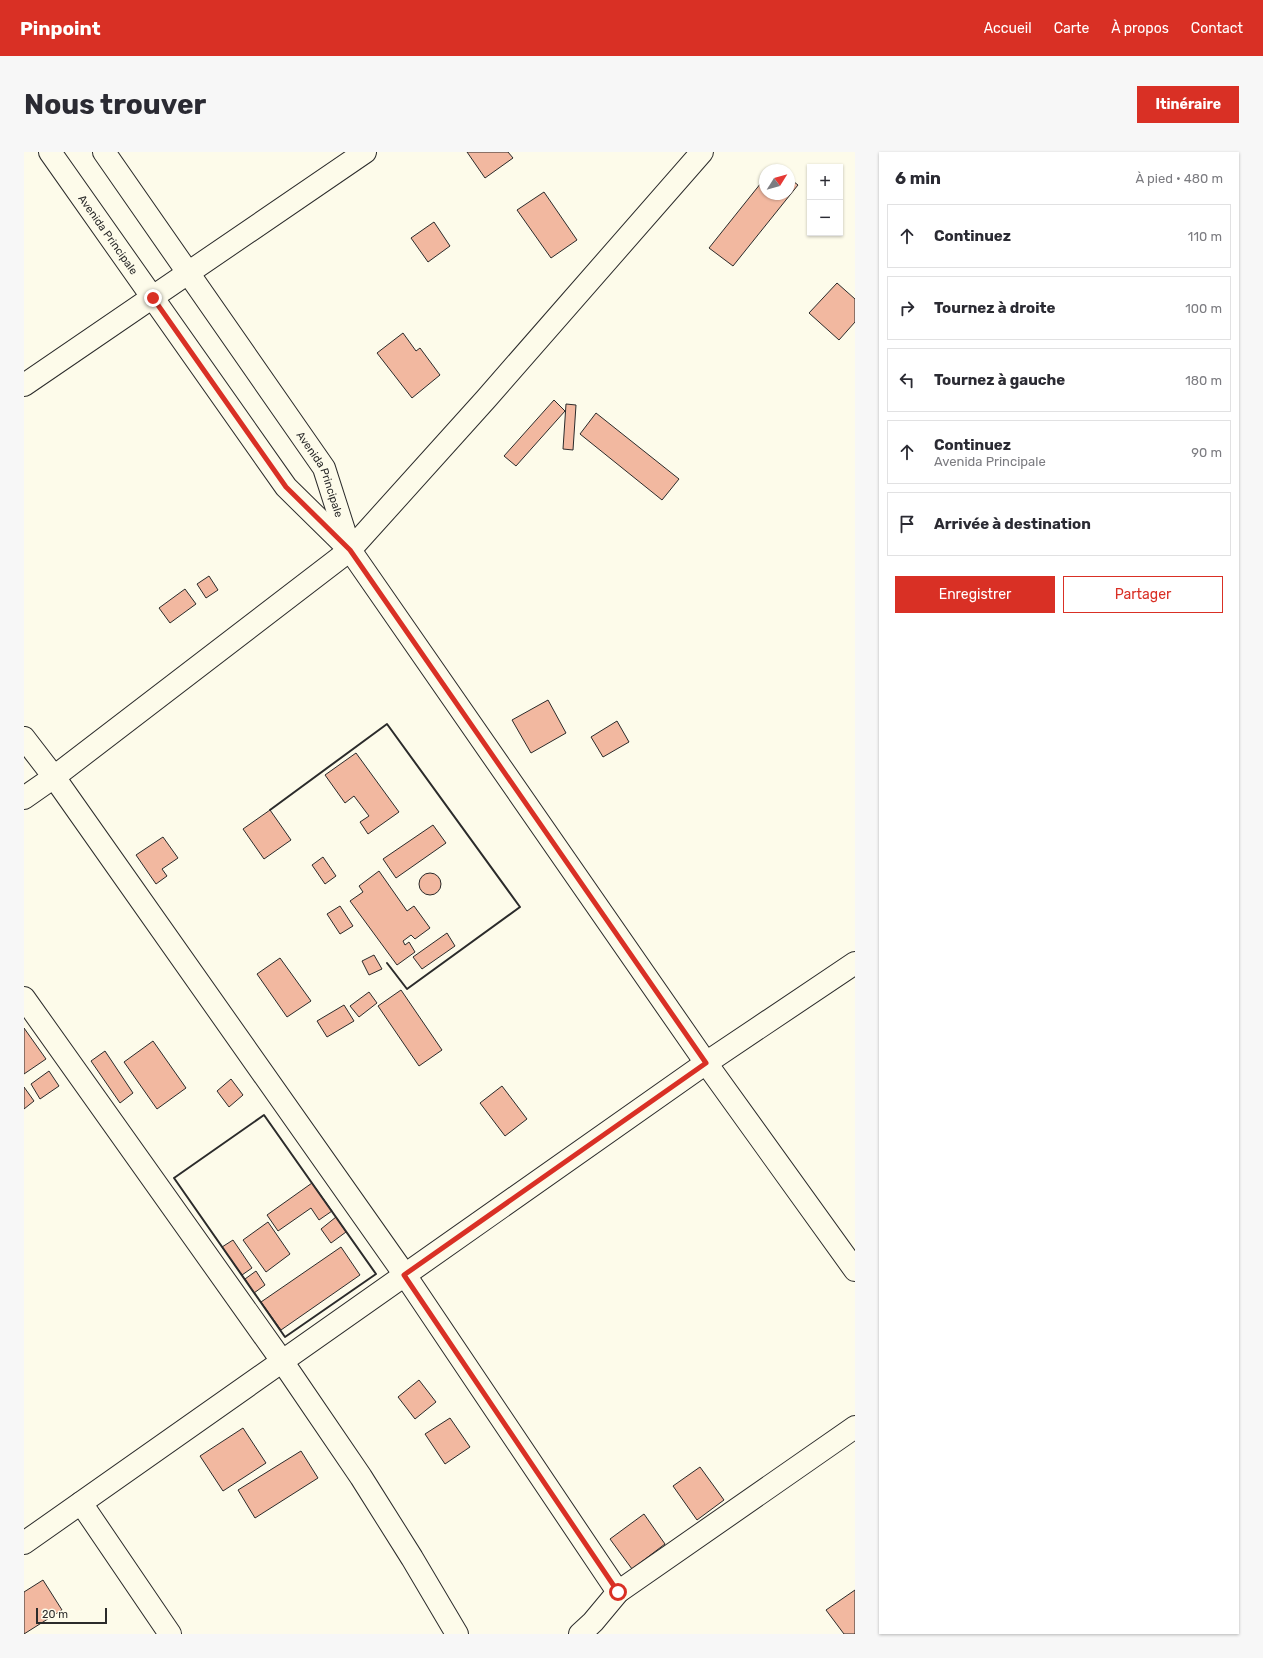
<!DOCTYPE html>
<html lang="fr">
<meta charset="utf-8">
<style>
body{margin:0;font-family:Rubik,sans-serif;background:#f7f7f7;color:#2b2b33}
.controls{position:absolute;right:12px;top:12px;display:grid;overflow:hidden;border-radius:0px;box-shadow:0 1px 3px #0004}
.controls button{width:36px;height:36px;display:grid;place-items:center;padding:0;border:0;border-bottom:1px solid #e1e1e2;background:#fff;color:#2b2b33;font:20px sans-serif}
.compass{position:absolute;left:735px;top:12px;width:36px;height:36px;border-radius:50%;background:#fff;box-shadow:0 1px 3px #0004;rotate:53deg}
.scale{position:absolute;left:12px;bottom:10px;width:71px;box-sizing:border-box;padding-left:4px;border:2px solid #2b2b2b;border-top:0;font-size:11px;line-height:14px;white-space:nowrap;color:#2b2b2b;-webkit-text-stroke:3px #fdfbea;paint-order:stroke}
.stop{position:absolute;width:12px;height:12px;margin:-9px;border:3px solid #d93025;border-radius:50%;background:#fff}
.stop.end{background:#d93025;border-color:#fff;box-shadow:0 1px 4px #0008}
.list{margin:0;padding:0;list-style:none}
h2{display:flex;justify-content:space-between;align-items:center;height:52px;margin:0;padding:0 16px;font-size:17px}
h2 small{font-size:13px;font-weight:400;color:#7c7c81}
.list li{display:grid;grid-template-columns:26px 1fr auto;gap:12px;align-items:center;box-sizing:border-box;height:64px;margin:0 8px 8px;padding:0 8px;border:1px solid #e1e1e2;border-radius:0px}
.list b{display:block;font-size:15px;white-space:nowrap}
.list p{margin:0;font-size:13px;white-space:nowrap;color:#7c7c81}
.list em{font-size:13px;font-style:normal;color:#7c7c81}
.actions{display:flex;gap:8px;padding:12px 16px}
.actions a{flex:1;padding:9px 0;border:1px solid #d93025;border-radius:0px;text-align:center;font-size:14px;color:#d93025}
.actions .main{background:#d93025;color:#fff}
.icon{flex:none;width:22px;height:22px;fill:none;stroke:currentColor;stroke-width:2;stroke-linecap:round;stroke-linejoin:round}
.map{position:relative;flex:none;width:831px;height:1482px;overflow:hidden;border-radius:0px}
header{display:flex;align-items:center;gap:24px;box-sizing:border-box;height:56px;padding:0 20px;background:#d93025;color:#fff}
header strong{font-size:19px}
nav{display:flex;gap:22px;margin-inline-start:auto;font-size:14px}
.intro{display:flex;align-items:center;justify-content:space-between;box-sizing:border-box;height:96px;padding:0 24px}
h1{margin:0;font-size:28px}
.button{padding:10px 18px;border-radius:0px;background:#d93025;color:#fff;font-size:14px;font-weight:700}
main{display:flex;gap:24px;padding:0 24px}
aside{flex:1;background:#fff;border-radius:0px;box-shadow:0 1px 3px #0004}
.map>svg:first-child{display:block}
.building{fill:#f2b8a0;stroke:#2b2b2b}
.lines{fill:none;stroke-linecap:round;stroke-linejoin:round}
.minor-casing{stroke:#2b2b2b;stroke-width:24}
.highway-casing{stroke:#2b2b2b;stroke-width:24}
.minor{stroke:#fdfbea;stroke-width:22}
.highway{stroke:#fdfbea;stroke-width:22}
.wall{stroke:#2b2b2b;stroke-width:2}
.route{stroke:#d93025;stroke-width:5}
.labels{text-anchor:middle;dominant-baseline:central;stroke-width:3;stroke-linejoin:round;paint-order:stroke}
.street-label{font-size:11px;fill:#2b2b2b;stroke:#fdfbea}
</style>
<header>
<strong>Pinpoint</strong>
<nav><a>Accueil</a><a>Carte</a><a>À propos</a><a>Contact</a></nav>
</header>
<div class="intro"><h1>Nous trouver</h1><a class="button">Itinéraire</a></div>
<main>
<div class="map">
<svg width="831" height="1482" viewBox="0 0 831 1482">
<rect width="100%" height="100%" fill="#fdfbea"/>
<!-- building -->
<g class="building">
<path d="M443,0H484L489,6L461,26Z"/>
<path d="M741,26V42H765V26L774,33L709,114L685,96Z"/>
<path d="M520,40L553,88L527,106L493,58Z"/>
<path d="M410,70L426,94L404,110L387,86Z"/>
<path d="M813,131L831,147V170L815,188L785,161Z"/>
<path d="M379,181L392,199L396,196L416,223L388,246L353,201Z"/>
<path d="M530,248L541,259L492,314L480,304Z"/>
<path d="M542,252L552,253L549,298L539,297Z"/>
<path d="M572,261L655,327L638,348L556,282Z"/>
<path d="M185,424L194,438L182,446L173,432Z"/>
<path d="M161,437L172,452L146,471L135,456Z"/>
<path d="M524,548L542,581L507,601L488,568Z"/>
<path d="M593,569L605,590L579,605L567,585Z"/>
<path d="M332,601L375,660L344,682L336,670L345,664L330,644L321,651L301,623Z"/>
<path d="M246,658L267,688L240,707L219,677Z"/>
<path d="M409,673L422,691L372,726L359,707Z"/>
<path d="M139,685L154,706L138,717L143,724L132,732L112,703Z"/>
<path d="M299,705L312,724L301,732L288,713Z"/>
<path d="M355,719L383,759L390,754L406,776L391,787L387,783L379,789L381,793L385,790L391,800L373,813L326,749L339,740L335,734Z"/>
<circle cx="406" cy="732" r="11"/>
<path d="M316,754L329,774L316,782L303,762Z"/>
<path d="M423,781L431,794L398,817L389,805Z"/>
<path d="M350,803L358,817L345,823L338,809Z"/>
<path d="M256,806L287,849L263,865L233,822Z"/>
<path d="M377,838L418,898L395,914L354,854Z"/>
<path d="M345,840L353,851L335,865L326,854Z"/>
<path d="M320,853L330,869L303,885L293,869Z"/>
<path d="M0,876L22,907L0,922Z"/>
<path d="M129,889L162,936L133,957L100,910Z"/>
<path d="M81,899L109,941L96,951L67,909Z"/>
<path d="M25,919L35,934L16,947L7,932Z"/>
<path d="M207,927L219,943L205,955L193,939Z"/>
<path d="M478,934L503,967L481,984L456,951Z"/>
<path d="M0,935L10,949L0,957Z"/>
<path d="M288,1031L308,1059L295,1068L287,1056L254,1079L243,1063Z"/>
<path d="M312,1065L322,1080L307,1091L297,1077Z"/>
<path d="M244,1070L266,1102L242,1120L219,1088Z"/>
<path d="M209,1088L228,1116L218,1123L198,1095Z"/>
<path d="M317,1095L336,1123L257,1178L237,1150Z"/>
<path d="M232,1119L241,1133L230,1141L221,1127Z"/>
<path d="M395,1228L412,1250L391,1267L374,1245Z"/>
<path d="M426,1266L446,1295L421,1312L401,1282Z"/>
<path d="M219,1276L242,1311L199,1339L176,1304Z"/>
<path d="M277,1299L294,1326L231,1366L214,1338Z"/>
<path d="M676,1315L700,1348L673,1368L649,1334Z"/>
<path d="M620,1362L641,1392L608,1417L586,1387Z"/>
<path d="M19,1428L38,1458L0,1482V1440Z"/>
<path d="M831,1438V1482H820L802,1458Z"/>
</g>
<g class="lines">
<!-- minor casing -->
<g class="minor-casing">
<g id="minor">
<path id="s1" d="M26,0L262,335L326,398L682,911L831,1118"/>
<path id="s2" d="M80,0L300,316L325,394"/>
<path d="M0,233L341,0"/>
<path d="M0,586L30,625L381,1123L594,1440"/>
<path d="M0,846L258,1209L337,1325L388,1406L433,1482"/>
<path d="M57,1351L146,1482"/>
<path d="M0,1391L682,911L831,811"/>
<path d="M556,1482L569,1470L594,1440L831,1275"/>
</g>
</g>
<!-- highway casing -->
<g class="highway-casing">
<path id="highway" d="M0,646L30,625L326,398L462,247L678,0"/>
</g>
<!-- minor -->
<use href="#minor" class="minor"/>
<!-- highway -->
<use href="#highway" class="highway"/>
<!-- wall -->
<g class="wall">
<path d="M246,658L363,572L496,755L383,837L363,811"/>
<path d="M240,963L352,1122L261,1185L150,1026Z"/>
</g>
</g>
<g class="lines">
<!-- route -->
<path class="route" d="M129,146L262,335L326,398L682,911L380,1123L594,1440"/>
</g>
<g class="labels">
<!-- street labels -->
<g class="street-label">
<text stroke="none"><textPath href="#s1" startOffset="101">Avenida Principale</textPath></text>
<text stroke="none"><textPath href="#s2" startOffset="389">Avenida Principale</textPath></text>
</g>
</g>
</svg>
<div class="controls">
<button>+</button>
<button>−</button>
</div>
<svg class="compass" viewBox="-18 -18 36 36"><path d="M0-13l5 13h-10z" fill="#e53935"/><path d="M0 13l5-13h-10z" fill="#7c7c81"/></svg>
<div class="scale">20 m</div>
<div class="stop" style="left:594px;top:1440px"></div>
<div class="stop end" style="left:129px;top:146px"></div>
</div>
<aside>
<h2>6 min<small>À pied · 480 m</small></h2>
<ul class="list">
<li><svg class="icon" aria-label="ahead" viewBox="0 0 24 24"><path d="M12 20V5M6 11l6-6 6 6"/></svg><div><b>Continuez</b></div><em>110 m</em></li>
<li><svg class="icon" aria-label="right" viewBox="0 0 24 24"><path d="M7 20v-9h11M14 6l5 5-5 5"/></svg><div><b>Tournez à droite</b></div><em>100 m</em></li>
<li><svg class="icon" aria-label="left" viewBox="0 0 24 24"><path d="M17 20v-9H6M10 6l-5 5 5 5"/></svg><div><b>Tournez à gauche</b></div><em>180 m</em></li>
<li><svg class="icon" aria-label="ahead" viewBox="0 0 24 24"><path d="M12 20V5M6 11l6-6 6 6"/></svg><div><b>Continuez</b><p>Avenida Principale</p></div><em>90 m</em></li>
<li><svg class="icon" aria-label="arrive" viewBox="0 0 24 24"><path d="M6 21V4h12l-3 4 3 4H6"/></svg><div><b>Arrivée à destination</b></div></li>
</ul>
<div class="actions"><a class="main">Enregistrer</a><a>Partager</a></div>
</aside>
</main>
